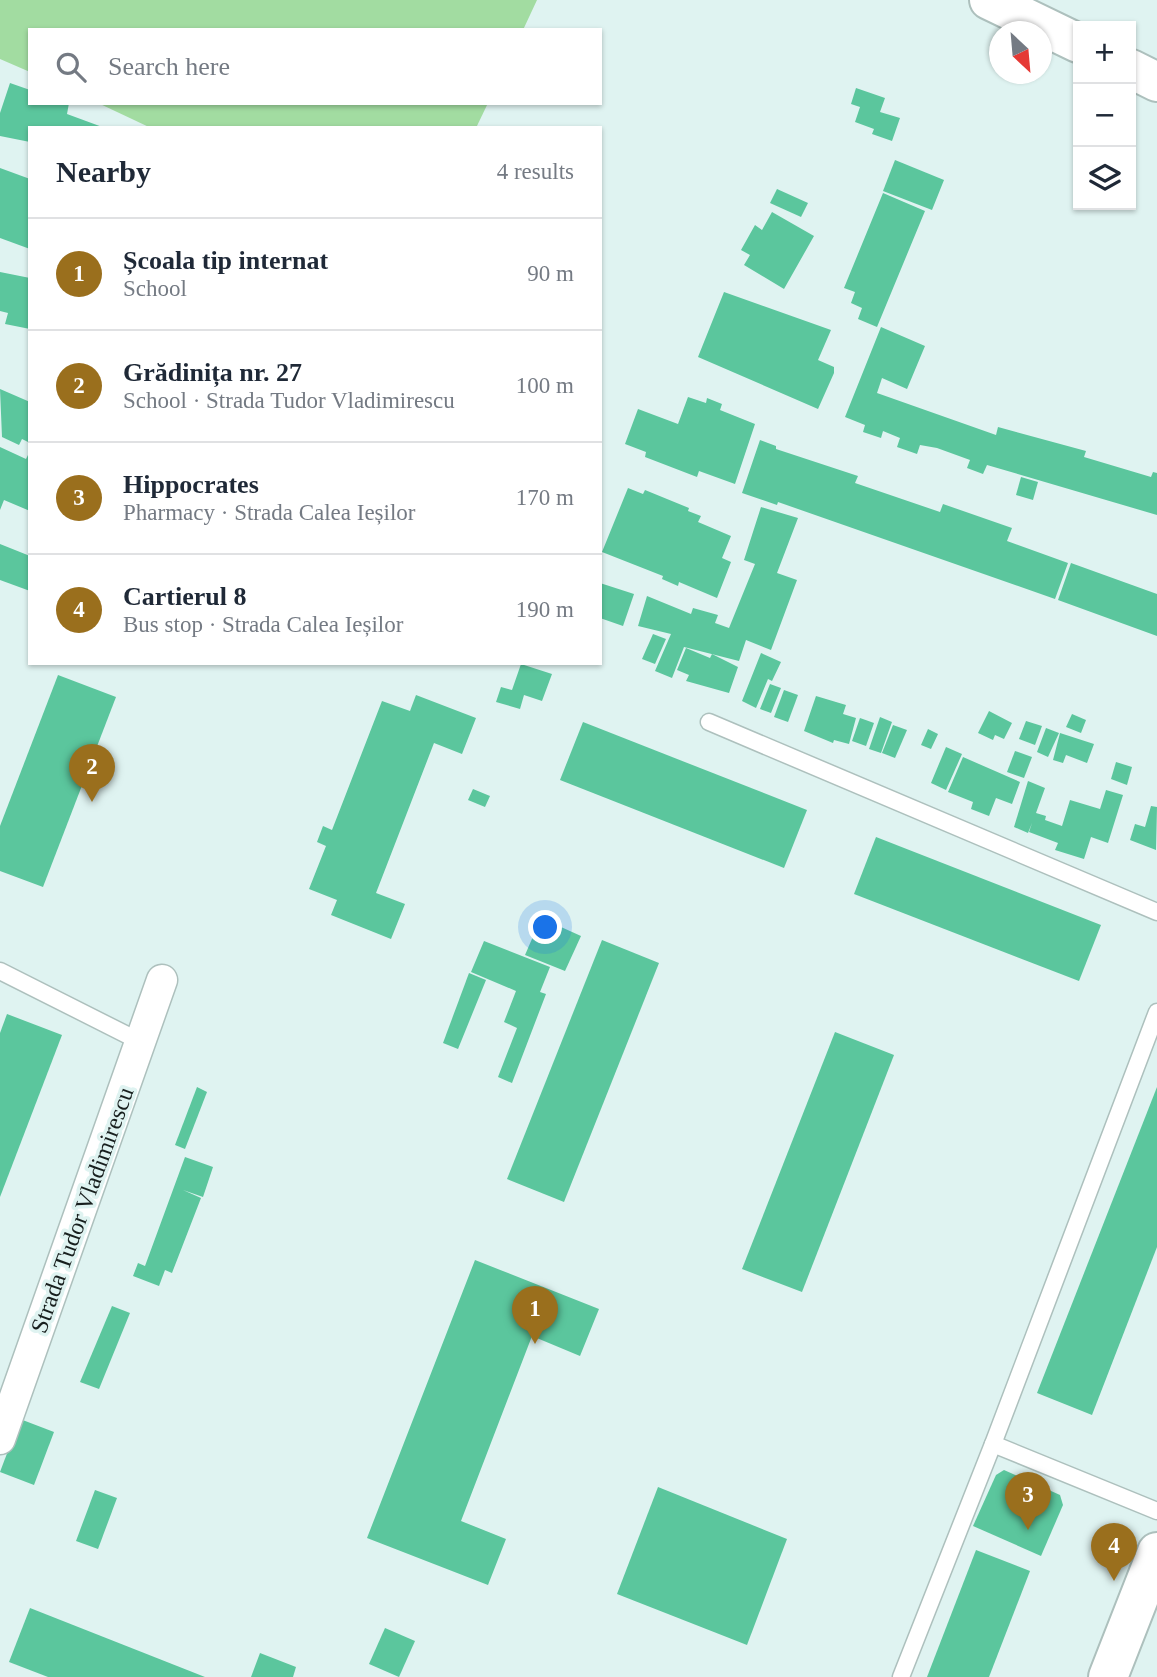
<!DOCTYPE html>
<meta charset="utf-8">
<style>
body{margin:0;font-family:"Times New Roman",serif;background:#f6f6f7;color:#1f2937}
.controls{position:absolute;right:21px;top:21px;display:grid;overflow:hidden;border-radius:0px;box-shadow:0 2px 5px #0004}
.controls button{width:63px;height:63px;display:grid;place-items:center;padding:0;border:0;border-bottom:2px solid #e0e1e3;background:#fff;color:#1f2937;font:35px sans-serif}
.compass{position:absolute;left:989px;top:21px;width:63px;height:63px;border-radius:50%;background:#fff;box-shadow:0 2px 5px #0004;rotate:154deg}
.you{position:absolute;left:546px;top:928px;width:24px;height:24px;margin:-18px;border:5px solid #fff;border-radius:50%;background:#1a73e8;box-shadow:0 0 0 10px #1a73e833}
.badge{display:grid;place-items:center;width:46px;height:46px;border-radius:50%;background:#9a6f1d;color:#fff;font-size:23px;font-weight:700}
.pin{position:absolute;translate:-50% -58px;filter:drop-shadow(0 2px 4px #0008)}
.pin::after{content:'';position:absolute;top:37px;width:24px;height:21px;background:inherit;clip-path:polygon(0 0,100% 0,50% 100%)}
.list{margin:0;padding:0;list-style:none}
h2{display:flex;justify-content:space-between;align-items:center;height:91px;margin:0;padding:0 28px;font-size:30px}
h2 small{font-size:23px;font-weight:400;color:#747a83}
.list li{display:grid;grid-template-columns:46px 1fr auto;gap:21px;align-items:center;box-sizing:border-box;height:112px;padding:0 28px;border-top:2px solid #e0e1e3}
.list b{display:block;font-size:26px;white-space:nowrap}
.list p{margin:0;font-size:23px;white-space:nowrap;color:#747a83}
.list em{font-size:23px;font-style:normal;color:#747a83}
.icon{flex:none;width:38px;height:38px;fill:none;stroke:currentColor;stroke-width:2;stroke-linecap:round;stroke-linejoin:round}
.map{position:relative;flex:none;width:1157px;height:1677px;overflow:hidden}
.search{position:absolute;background:#fff;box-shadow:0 2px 5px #0004;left:28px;top:28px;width:574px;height:77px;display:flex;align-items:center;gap:18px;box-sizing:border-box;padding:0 24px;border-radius:0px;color:#747a83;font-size:26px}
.panel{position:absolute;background:#fff;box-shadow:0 2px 5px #0004;left:28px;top:126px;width:574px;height:539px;border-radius:0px}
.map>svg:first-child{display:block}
.green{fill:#a2dca1}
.building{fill:#5bc69d}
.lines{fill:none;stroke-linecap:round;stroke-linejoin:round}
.lane-casing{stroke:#adc0bd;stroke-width:19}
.street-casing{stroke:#adc0bd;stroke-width:33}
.secondary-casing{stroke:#adc0bd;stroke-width:42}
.lane{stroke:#fff;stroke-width:16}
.street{stroke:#fff;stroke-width:30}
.secondary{stroke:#fff;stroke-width:38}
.labels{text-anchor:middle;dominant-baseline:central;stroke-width:7;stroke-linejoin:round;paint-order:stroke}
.street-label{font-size:24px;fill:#181f1e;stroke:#dff3f1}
</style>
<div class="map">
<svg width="1157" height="1677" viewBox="0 0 1157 1677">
<rect width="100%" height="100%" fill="#dff3f1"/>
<!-- green -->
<g class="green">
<path d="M0,0H537L523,30H30V72L0,59Z"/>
<path d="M98,103H488L476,128H151Z"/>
</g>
<!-- building -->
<g class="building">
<path d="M10,83L30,90V103H69L67,114L105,128H30V142L0,136V113Z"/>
<path d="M856,88L885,98L880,112L900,118L892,141L872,134L874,129L855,122L860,107L851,104Z"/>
<path d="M895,160L944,180L932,210L883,191Z"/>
<path d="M0,168L30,179V249L0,238Z"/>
<path d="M777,189L808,203L801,217L770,203Z"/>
<path d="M883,193L925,211L877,327L858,319L862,308L851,303L855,292L844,288Z"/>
<path d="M772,212L814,236L784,289L744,265L750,255L741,250L755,225L762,230Z"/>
<path d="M0,272L30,278V329L5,324L8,313L0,311Z"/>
<path d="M724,292L831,330L818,360L834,367V373L818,409L698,357Z"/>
<path d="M881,327L925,346L907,389L882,378L877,393L996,435L998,427L1086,451L1084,457L1151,477L1153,472L1157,473V515L987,465L983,474L967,468L970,460L937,448L920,445L917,454L897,447L900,438L883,431L881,438L863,432L865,425L845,417Z"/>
<path d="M0,389L30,402V443L22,439L19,445L2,437Z"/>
<path d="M688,397L706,403L707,398L722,404L720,410L755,424L735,484L699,471L697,477L645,457L646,452L625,444L638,409L678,424Z"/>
<path d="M760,440L776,446V449L858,476L855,483L940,512L943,504L1012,528L1007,541L1068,563L1055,599L778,502L777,505L742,493Z"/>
<path d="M0,447L26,459L30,451V511L4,500L0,510Z"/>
<path d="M1021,477L1038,482L1033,500L1016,495Z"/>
<path d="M628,488L643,494L645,490L689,508L688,511L701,516L698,522L731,536L722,558L731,562L717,598L679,582L678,586L662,579L663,576L602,552Z"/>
<path d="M761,507L798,518L777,573L797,580L771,650L746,640L739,661L684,647L672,678L655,671L671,634L638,626L647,596L691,614L693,608L718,615L715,623L729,628L755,564L744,560Z"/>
<path d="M0,544L30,556V591L0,580Z"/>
<path d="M1071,563L1157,594V636L1058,600Z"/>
<path d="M600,583L634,594L623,626L600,618Z"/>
<path d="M653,634L666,639L655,664L642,659Z"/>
<path d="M686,648L710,658L712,654L738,667L729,693L686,681L689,675L677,670Z"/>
<path d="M761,653L781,662L772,681L768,679L756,708L742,701Z"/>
<path d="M521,664L552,674L542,701L524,695L520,709L496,702L501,687L512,690Z"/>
<path d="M58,675L116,697L43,887L0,871V826Z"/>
<path d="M770,684L781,688L771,713L760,709Z"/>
<path d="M784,690L798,695L788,722L774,717Z"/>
<path d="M416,695L476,718L462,754L434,743L376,893L405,904L391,939L331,915L337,900L309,889L326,846L317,842L323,826L332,830L382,701L410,711Z"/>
<path d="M816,696L846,705L843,714L856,718L849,744L834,740L833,743L804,731Z"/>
<path d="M989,711L1012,723L1004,739L995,735L993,740L978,733Z"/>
<path d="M1072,714L1086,720L1081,733L1066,727Z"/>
<path d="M880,717L892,722L881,753L869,749Z"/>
<path d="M860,718L874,723L866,746L852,741Z"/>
<path d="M1026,721L1042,726L1035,745L1019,739Z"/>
<path d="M583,722L807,810L784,868L560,780Z"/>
<path d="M893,725L907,730L895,758L882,753Z"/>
<path d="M1046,728L1059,733L1048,757L1037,752Z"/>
<path d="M928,729L938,734L931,749L921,745Z"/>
<path d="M1060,733L1094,744L1087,763L1066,755L1063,763L1053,760Z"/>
<path d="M946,747L962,754L946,790L931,783Z"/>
<path d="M1015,751L1032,757L1024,778L1007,772Z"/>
<path d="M963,757L1020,782L1012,804L996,798L989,816L971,809L973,802L948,792Z"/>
<path d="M1116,762L1132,767L1127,785L1111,779Z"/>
<path d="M1028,781L1045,788L1036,813L1046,816L1045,820L1062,826L1070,800L1100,809L1106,790L1123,795L1108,843L1091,837L1084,859L1055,850L1058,843L1029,832L1032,823L1028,833L1014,827Z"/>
<path d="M473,789L490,796L485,807L468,800Z"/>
<path d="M1151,806L1157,807L1156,850L1130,840L1135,824L1145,827Z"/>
<path d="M876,837L1101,925L1079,981L854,894Z"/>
<path d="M541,918L581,936L565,971L525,955Z"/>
<path d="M602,940L659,963L564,1202L507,1179Z"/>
<path d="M484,941L550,967L540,992L546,994L512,1083L498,1077L517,1028L504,1022L516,991L471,972Z"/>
<path d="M469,973L486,980L458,1049L443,1043Z"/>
<path d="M7,1014L62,1035L0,1197V1033Z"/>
<path d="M835,1032L894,1055L802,1292L742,1269Z"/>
<path d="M197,1087L207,1092L185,1149L175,1145Z"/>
<path d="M1157,1087V1247L1092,1415L1037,1393Z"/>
<path d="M185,1157L213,1167L203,1197L183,1190L201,1198L172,1273L165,1270L159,1286L133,1276L138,1263L145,1266Z"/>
<path d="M475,1260L599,1309L580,1356L532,1336L461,1521L506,1539L488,1585L367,1538Z"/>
<path d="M112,1306L130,1313L99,1389L80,1382Z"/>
<path d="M20,1419L54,1432L34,1485L0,1472Z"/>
<path d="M1004,1470L1060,1495L1063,1505L1041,1556L973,1526L996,1475Z"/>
<path d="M658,1487L787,1539L747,1645L617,1594Z"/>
<path d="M95,1490L117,1498L98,1549L76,1541Z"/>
<path d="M976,1550L1030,1571L989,1677H927Z"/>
<path d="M30,1608L205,1677H48L9,1662Z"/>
<path d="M385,1628L415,1641L399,1677L369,1664Z"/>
<path d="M260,1653L296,1667L293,1677H251Z"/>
</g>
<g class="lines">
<!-- lane casing -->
<g class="lane-casing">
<g id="lane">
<path d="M709,722L1157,912"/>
<path d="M0,971L141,1042"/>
<path d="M1157,1012L993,1444L1157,1511"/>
<path d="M901,1677L993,1444"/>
</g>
</g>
<!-- street casing -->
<g class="street-casing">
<path id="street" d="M0,1439L162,980"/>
</g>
<!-- secondary casing -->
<g class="secondary-casing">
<g id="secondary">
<path d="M989,0L1078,43"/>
<path d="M1131,69L1157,82"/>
<path d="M1108,1677L1157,1552"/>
</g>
</g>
<!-- lane -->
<use href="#lane" class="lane"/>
<!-- street -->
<use href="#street" class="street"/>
<!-- secondary -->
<use href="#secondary" class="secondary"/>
</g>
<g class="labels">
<!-- street labels -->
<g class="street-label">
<text transform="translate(82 1210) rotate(-70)">Strada Tudor Vladimirescu</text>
</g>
</g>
</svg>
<div class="controls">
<button>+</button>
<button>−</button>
<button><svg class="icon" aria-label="layers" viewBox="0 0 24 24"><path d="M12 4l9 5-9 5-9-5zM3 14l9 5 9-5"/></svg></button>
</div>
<svg class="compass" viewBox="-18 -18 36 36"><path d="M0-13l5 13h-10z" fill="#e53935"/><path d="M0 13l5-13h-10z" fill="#747a83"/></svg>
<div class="you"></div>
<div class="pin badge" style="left:535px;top:1344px">1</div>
<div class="pin badge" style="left:92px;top:802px">2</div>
<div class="pin badge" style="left:1028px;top:1530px">3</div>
<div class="pin badge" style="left:1114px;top:1581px">4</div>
<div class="search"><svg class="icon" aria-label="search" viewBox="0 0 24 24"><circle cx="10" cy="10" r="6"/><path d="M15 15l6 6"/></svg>Search here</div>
<section class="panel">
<h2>Nearby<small>4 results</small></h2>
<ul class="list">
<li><span class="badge">1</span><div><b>Școala tip internat</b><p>School</p></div><em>90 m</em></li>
<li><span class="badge">2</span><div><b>Grădinița nr. 27</b><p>School · Strada Tudor Vladimirescu</p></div><em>100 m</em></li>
<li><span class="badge">3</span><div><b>Hippocrates</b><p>Pharmacy · Strada Calea Ieșilor</p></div><em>170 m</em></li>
<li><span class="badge">4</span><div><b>Cartierul 8</b><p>Bus stop · Strada Calea Ieșilor</p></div><em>190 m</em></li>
</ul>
</section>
</div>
